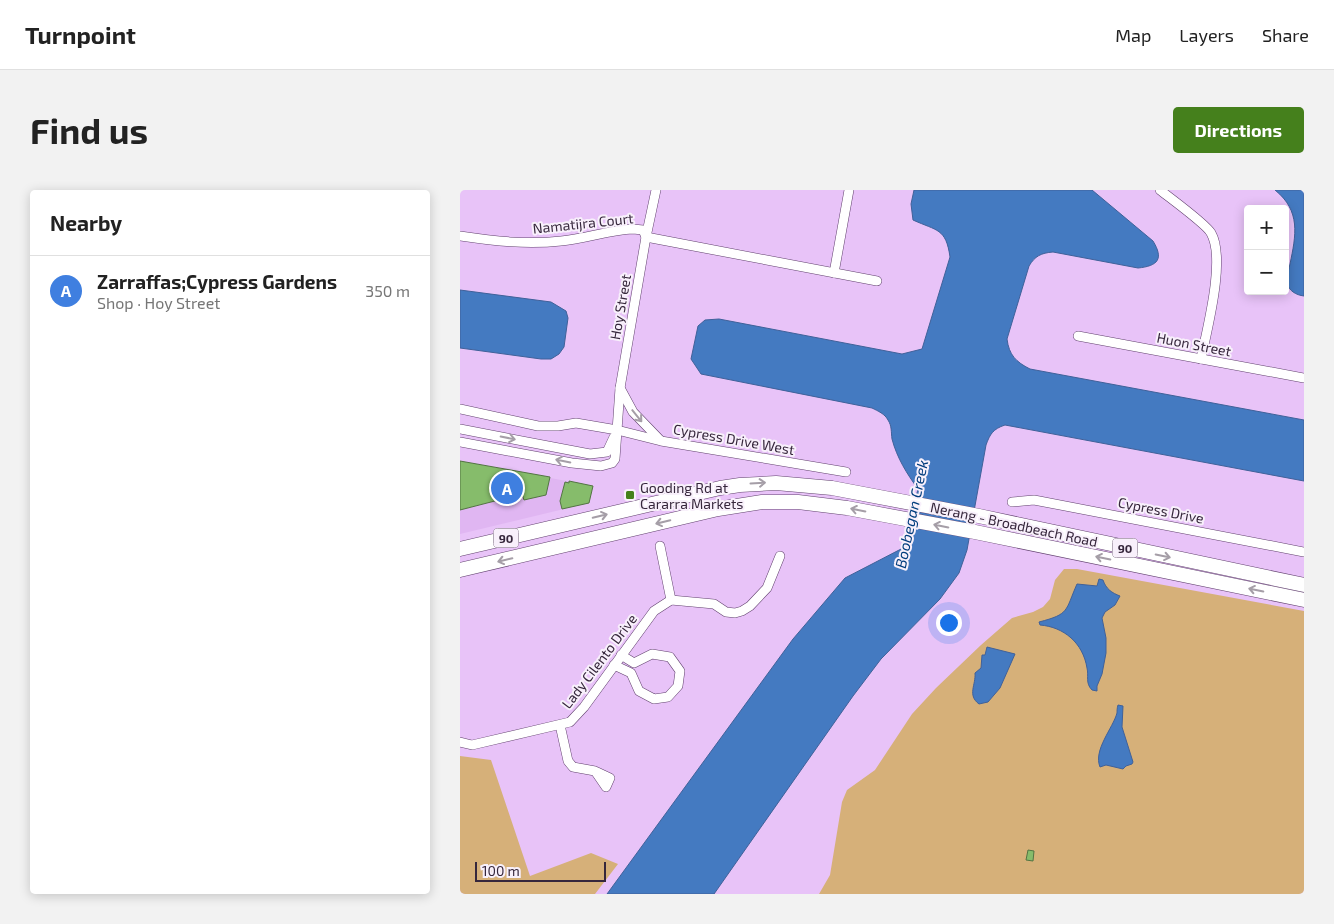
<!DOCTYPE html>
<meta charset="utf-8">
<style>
body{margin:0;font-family:"Exo 2",sans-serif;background:#f2f2f2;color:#222}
.controls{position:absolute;right:15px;top:15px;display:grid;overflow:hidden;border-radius:5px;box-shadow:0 2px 12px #0003}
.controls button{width:45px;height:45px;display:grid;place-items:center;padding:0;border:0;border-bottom:1px solid #e0e0e0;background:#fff;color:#222;font:25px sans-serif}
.scale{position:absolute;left:15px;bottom:12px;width:131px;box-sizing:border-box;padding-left:5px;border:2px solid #36273c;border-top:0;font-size:14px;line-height:18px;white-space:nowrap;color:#36273c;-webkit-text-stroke:4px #f8f0fb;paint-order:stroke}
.you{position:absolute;left:488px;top:432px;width:18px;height:18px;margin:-12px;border:4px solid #fff;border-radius:50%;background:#1a73e8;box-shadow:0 0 0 8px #1a73e833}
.badge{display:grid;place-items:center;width:32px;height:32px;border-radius:50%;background:#45801c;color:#fff;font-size:16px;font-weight:700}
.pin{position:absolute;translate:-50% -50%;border:2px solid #fff;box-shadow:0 1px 5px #0006}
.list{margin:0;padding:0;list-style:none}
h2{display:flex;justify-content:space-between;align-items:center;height:65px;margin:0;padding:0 20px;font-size:21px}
h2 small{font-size:16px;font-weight:400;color:#767676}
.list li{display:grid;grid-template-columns:32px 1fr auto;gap:15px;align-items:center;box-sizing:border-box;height:70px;padding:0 20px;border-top:1px solid #e0e0e0}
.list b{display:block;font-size:19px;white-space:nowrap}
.list p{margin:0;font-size:16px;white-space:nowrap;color:#767676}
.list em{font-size:16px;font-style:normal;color:#767676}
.map{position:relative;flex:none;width:844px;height:704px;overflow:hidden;border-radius:5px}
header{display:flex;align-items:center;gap:30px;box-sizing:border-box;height:70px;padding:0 25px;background:#fff;border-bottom:1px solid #e0e0e0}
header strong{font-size:24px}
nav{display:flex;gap:28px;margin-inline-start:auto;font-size:18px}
.intro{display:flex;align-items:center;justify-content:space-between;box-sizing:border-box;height:120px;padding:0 30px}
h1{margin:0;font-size:35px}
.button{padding:12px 22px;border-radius:5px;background:#45801c;color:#fff;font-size:18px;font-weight:700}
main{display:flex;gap:30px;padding:0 30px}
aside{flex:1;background:#fff;border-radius:5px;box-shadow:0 2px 12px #0003}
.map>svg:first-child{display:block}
.built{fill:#e0b6f2}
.green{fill:#d6b079}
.water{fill:#447ac1;stroke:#406199}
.building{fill:#86bc6b;stroke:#537443}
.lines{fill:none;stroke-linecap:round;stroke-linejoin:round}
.minor-casing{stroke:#61416e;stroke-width:10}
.primary-casing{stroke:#61416e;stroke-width:15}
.minor{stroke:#fff;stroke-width:9}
.primary{stroke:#fff;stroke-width:14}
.oneway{stroke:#a59ea7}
.poi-dot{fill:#45801c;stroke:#f8f0fb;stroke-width:2}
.labels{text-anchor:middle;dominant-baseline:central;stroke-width:4;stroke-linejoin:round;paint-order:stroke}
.shield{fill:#f8f0fb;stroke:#706375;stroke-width:1}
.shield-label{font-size:12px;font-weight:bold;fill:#36273c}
.street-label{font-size:14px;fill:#36273c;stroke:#f8f0fb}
.poi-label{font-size:14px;fill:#36273c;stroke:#f8f0fb;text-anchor:start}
.water-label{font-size:15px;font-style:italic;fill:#003c7d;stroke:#f8f0fb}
</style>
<header>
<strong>Turnpoint</strong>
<nav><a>Map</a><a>Layers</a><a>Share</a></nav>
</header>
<div class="intro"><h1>Find us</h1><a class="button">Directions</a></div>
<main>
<aside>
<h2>Nearby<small></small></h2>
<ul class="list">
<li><span class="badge" style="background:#3f7fe0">A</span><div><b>Zarraffas;Cypress Gardens</b><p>Shop · Hoy Street</p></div><em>350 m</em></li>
</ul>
</aside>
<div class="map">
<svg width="844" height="704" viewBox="0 0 844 704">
<rect width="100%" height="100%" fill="#e8c3f8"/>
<!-- built -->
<path class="built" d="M0,271L133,296L129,313L0,344Z"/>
<!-- green -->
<g class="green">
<path d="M604,379H617L844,421V704H359L370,685L382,612L387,600L415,580L452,524L476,498L521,455L552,428L573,422L583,417L590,409L595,390Z"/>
<path d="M0,566L31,570L70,686L131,663L158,674L135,704H0Z"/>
</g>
<!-- water -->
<g class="water">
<path d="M454,0H632L693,51C704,69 698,76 678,78L593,62C581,63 575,66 569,76L547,149C549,165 556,172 570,179L844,230V291L545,235C533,239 530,244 526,255L507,360L499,383L480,409L421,469L393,506L254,704H147L333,449L385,388L443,358L458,299C447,284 437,268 432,249C431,242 432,236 428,230C425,224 418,221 412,218L241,184L231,169L238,136L245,130L259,129L442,164L462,159L490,67C486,38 477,41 453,30L451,14Z"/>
<path d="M815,0H844V106C836,105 829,101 827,93C826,88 829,79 830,74C836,45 841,21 815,0Z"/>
<path d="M0,100L91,112L106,121L108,128L104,157L99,164L91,169H81L0,158Z"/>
<path d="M639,389L643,390C646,399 652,403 660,406L655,415L645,422L642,428L646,448V463L642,484L637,496V501L632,500C625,493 629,486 627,478C623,453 604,437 580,435L579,432C610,424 605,421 617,394L637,396Z"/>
<path d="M527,457L555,464L540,498L528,512L519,514C507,505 516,495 515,483L521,478L522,465H525Z"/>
<path d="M658,515L663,516L662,537L673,572L672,574L666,576L663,579L646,575L640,577C633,560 653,538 657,523C657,521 657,518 658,515Z"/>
</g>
<!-- building -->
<g class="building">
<path d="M0,271L90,287L86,305L64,310L62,304L0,320Z"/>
<path d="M109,291L133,296L129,313L102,319L100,311L105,292L109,293Z"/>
<path d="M568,660L574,661L573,671L566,670Z"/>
</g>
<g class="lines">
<!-- minor casing -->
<g class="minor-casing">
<g id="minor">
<path d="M700,0C710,8 746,34 751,43C766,69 747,139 741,169"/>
<path d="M0,46C34,51 67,55 101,51C125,49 149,40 173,39L183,40L186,47L417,91"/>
<path d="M374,83L389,0"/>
<path d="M618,146L844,188"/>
<path d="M160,198L173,222L200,250"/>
<path d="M0,219L78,236H98L116,233L157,240L201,251L386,282"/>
<path d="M0,239L130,264L147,262L154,247"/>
<path d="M0,252L112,273L141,276L152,273L155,269L160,198L186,47L196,0"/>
<path d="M552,312L574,310L844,362"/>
<path d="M200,356L211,410"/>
<path d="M154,475L171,483L179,501L194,509L208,507L218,496L220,481L210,467L192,464L174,473L161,465"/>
<path d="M100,535L108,571L113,577L135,581L150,588L146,597L135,581"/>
<path d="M0,552L12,555L110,532L124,517L194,421L211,410L254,414L266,422L275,423L282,421L290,416L307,398L320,366"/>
</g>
</g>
<!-- primary casing -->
<g class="primary-casing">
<g id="primary">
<path d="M0,359L260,298L280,295L316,293L372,298L519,326L844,395"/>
<path d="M0,380L258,319L302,312H338L387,318L515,342L844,410"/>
</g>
</g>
<!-- minor -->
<use href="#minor" class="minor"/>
<!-- primary -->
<use href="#primary" class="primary"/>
</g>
<!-- one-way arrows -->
<defs><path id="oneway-shaft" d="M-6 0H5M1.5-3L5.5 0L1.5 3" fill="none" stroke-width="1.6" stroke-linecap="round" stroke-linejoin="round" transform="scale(1.25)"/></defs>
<g class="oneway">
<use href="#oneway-shaft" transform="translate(177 226) rotate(51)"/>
<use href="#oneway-shaft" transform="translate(48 248) rotate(11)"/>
<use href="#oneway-shaft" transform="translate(103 271) rotate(-169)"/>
<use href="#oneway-shaft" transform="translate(298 293) rotate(-3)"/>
<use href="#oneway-shaft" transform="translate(398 320) rotate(-169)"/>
<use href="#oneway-shaft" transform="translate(140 326) rotate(-13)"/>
<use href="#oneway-shaft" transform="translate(203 332) rotate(167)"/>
<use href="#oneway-shaft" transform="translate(481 336) rotate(-169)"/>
<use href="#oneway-shaft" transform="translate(703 366) rotate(12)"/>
<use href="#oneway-shaft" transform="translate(643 368) rotate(-168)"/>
<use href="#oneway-shaft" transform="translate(45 370) rotate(167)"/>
<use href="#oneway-shaft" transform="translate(796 400) rotate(-168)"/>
</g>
<!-- markers -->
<rect class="poi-dot" x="165" y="300" width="10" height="10" rx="2.5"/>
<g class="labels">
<!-- shield labels -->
<g class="shield">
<rect x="33.5" y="338.5" width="25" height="19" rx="4"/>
<rect x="652.5" y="348.5" width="25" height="19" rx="4"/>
</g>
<g class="shield-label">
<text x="46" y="348">90</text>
<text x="665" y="358">90</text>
</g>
<!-- street labels -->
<g class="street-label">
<text transform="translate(123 33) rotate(-6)">Namatijra Court</text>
<text transform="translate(160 117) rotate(-80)">Hoy Street</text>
<text transform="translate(734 154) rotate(11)">Huon Street</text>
<text transform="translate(274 249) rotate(10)">Cypress Drive West</text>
<text transform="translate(701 320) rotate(11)">Cypress Drive</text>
<text transform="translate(554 334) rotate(12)">Nerang - Broadbeach Road</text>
<text transform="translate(139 471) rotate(-53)">Lady Cilento Drive</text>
</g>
<!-- poi labels -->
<g class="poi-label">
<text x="180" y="297">Gooding Rd at<tspan x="180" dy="16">Cararra Markets</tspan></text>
</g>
<!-- water labels -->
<g class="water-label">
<text transform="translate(451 324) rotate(-78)">Boobegan Creek</text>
</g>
</g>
</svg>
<div class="controls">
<button>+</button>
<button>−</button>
</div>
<div class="scale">100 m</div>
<div class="you"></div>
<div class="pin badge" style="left:47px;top:298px;background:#3f7fe0">A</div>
</div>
</main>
